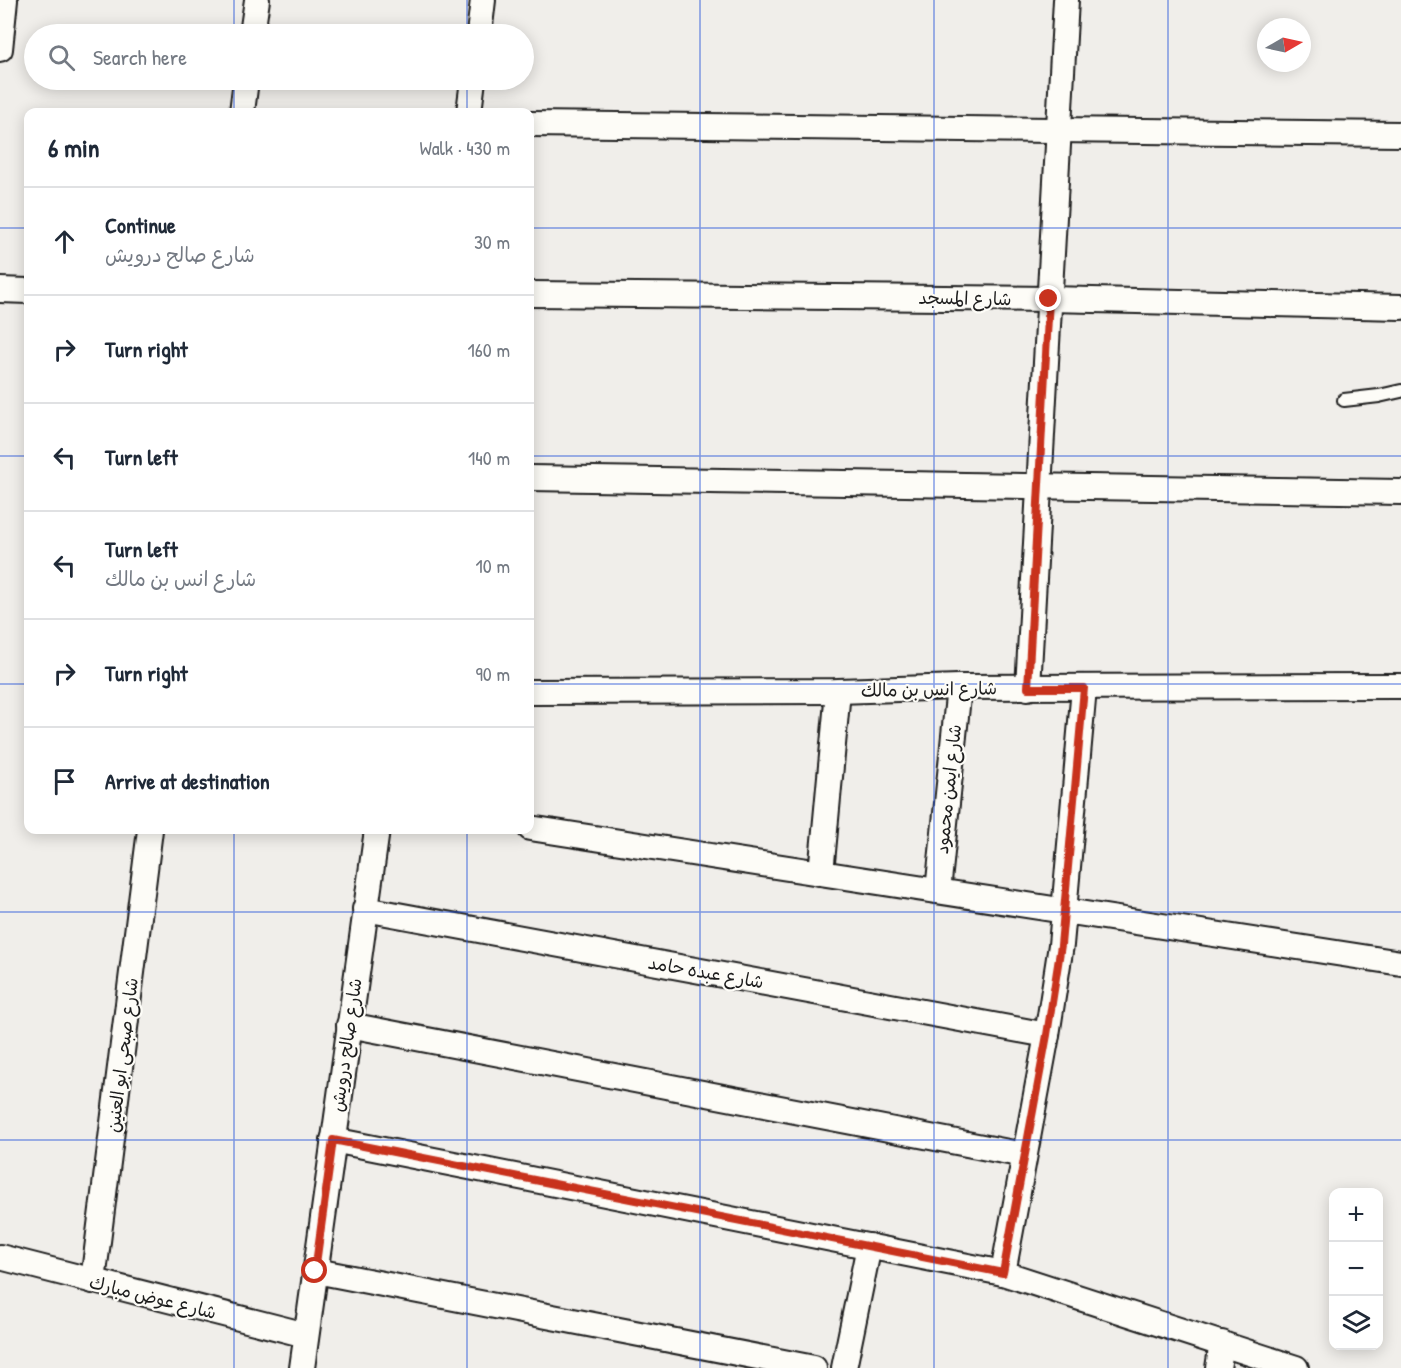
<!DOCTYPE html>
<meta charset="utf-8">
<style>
body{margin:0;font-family:"Patrick Hand","Playpen Sans Arabic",sans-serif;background:#f6f6f7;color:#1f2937}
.controls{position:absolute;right:18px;bottom:18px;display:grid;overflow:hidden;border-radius:12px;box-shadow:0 3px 15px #0003}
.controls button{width:54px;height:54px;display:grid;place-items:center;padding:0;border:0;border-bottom:2px solid #e0e1e3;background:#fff;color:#1f2937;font:30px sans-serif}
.compass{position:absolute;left:1257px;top:18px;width:54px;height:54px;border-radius:50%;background:#fff;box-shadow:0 3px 15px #0003;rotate:81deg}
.stop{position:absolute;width:18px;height:18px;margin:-14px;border:4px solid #c8321e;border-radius:50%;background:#fff}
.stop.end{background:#c8321e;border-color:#fff;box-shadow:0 2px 6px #0008}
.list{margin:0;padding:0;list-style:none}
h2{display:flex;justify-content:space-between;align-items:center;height:78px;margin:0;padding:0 24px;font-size:26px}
h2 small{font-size:20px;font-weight:400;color:#747a83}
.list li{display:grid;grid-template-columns:39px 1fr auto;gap:18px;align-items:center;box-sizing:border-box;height:108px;padding:0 24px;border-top:2px solid #e0e1e3}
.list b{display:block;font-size:22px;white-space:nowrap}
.list p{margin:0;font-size:20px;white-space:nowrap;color:#747a83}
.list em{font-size:20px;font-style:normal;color:#747a83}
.icon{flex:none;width:33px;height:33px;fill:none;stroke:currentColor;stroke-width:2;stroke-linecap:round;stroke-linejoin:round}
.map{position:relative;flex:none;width:1401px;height:1368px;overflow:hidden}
.search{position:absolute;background:#fff;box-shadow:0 3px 15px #0003;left:24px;top:24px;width:510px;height:66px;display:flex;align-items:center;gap:15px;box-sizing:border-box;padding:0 21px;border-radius:33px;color:#747a83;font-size:22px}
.panel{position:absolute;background:#fff;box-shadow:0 3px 15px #0003;left:24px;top:108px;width:510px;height:726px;border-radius:12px}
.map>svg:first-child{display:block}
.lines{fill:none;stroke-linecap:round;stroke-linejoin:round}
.lane-casing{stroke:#1c1c1c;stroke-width:16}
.street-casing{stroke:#1c1c1c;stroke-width:28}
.lane{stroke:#fdfcf7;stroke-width:12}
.street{stroke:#fdfcf7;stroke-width:24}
.route{stroke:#c8321e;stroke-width:8}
.grid{fill:none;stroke:#1d4ed8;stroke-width:1.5;stroke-opacity:0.55}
.labels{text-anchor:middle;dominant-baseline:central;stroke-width:4.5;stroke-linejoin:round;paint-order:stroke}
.street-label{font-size:18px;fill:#1c1c1c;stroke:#fdfcf7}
</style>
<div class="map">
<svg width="1401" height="1368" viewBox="0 0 1401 1368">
<rect width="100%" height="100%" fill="#f0eeea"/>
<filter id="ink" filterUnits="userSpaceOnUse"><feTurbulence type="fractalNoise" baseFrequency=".0167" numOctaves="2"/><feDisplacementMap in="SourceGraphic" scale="12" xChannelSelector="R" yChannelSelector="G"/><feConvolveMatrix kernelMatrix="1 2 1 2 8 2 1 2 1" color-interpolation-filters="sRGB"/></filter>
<g filter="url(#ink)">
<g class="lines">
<!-- lane casing -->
<g class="lane-casing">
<path id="lane" d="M1344,400L1379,396L1401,391"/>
</g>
<!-- street casing -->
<g class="street-casing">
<g id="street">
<path d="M252,34L257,0"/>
<path d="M479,34L483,0"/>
<path d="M0,49L5,0"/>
<path d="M242,112L246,80"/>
<path d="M469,112L473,80"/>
<path d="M530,124L1401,134"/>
<path d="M0,290L28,291"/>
<path d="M530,294L1049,299L1401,307"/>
<path d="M530,478L1401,492"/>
<path d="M1028,688L1066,0"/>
<path d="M530,692L838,691L959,687L1401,686"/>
<path d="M530,828L1401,963"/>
<path d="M821,873L838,691"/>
<path d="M938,891L959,687"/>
<path d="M365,909L1047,1035"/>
<path d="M349,1025L1024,1155"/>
<path d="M333,1140L1003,1273L1296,1368"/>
<path d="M0,1257L306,1335"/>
<path d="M316,1271L814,1368"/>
<path d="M1003,1273L1047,1035L1061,945L1084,688"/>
<path d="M93,1281L150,830"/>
<path d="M302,1368L377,830"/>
<path d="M844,1368L869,1246"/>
<path d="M1218,1368L1222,1343"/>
</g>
</g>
<!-- lane -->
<use href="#lane" class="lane"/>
<!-- street -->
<use href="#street" class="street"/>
</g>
</g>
<g class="lines" filter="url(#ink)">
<!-- route -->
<path class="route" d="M315,1271L333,1140L1003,1273L1047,1035L1061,945L1084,688H1028L1049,299"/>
</g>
<!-- grid -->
<path class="grid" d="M234,0V34M467,0V34M700,0V1368M934,0V1368M1168,0V1368M234,80V112M467,80V112M0,228H28M530,228H1401M0,456H28M530,456H1401M0,684H28M530,684H1401M234,830V1368M467,830V1368M0,912H1401M0,1140H1401"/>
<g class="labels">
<!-- street labels -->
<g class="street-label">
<text transform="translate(965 298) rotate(1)">شارع المسجد</text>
<text transform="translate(929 689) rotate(-1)">شارع انس بن مالك</text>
<text transform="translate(948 789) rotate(-84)">شارع ايمن محمود</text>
<text transform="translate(706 972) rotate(10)">شارع عبده حامد</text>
<text transform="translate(346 1045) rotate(-82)">شارع صالح درويش</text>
<text transform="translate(122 1055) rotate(-83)">شارع صبحى ابو العنين</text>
<text transform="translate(153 1297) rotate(14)">شارع عوض مبارك</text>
</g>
</g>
</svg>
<div class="controls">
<button>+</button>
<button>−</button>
<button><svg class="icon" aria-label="layers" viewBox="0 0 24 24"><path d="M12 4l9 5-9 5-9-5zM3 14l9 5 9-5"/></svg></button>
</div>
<svg class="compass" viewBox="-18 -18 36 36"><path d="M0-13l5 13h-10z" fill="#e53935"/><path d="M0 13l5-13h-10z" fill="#747a83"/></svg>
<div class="stop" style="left:315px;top:1271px"></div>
<div class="stop end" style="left:1049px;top:299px"></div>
<div class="search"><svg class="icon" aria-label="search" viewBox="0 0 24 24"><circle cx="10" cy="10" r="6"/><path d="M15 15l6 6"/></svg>Search here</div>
<section class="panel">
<h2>6 min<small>Walk · 430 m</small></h2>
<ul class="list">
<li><svg class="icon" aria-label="ahead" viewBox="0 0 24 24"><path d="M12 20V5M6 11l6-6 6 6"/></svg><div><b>Continue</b><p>شارع صالح درويش</p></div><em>30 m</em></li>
<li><svg class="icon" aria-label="right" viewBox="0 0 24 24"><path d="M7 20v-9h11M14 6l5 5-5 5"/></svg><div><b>Turn right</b></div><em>160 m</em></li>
<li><svg class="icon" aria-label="left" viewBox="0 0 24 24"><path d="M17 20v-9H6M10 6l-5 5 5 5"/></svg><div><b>Turn left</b></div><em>140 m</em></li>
<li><svg class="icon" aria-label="left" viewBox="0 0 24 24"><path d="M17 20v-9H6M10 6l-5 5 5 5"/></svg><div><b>Turn left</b><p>شارع انس بن مالك</p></div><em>10 m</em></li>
<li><svg class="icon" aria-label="right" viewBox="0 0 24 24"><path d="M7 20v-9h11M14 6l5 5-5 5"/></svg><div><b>Turn right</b></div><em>90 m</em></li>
<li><svg class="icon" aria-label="arrive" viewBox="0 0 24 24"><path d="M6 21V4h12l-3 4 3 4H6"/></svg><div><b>Arrive at destination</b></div></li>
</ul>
</section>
</div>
